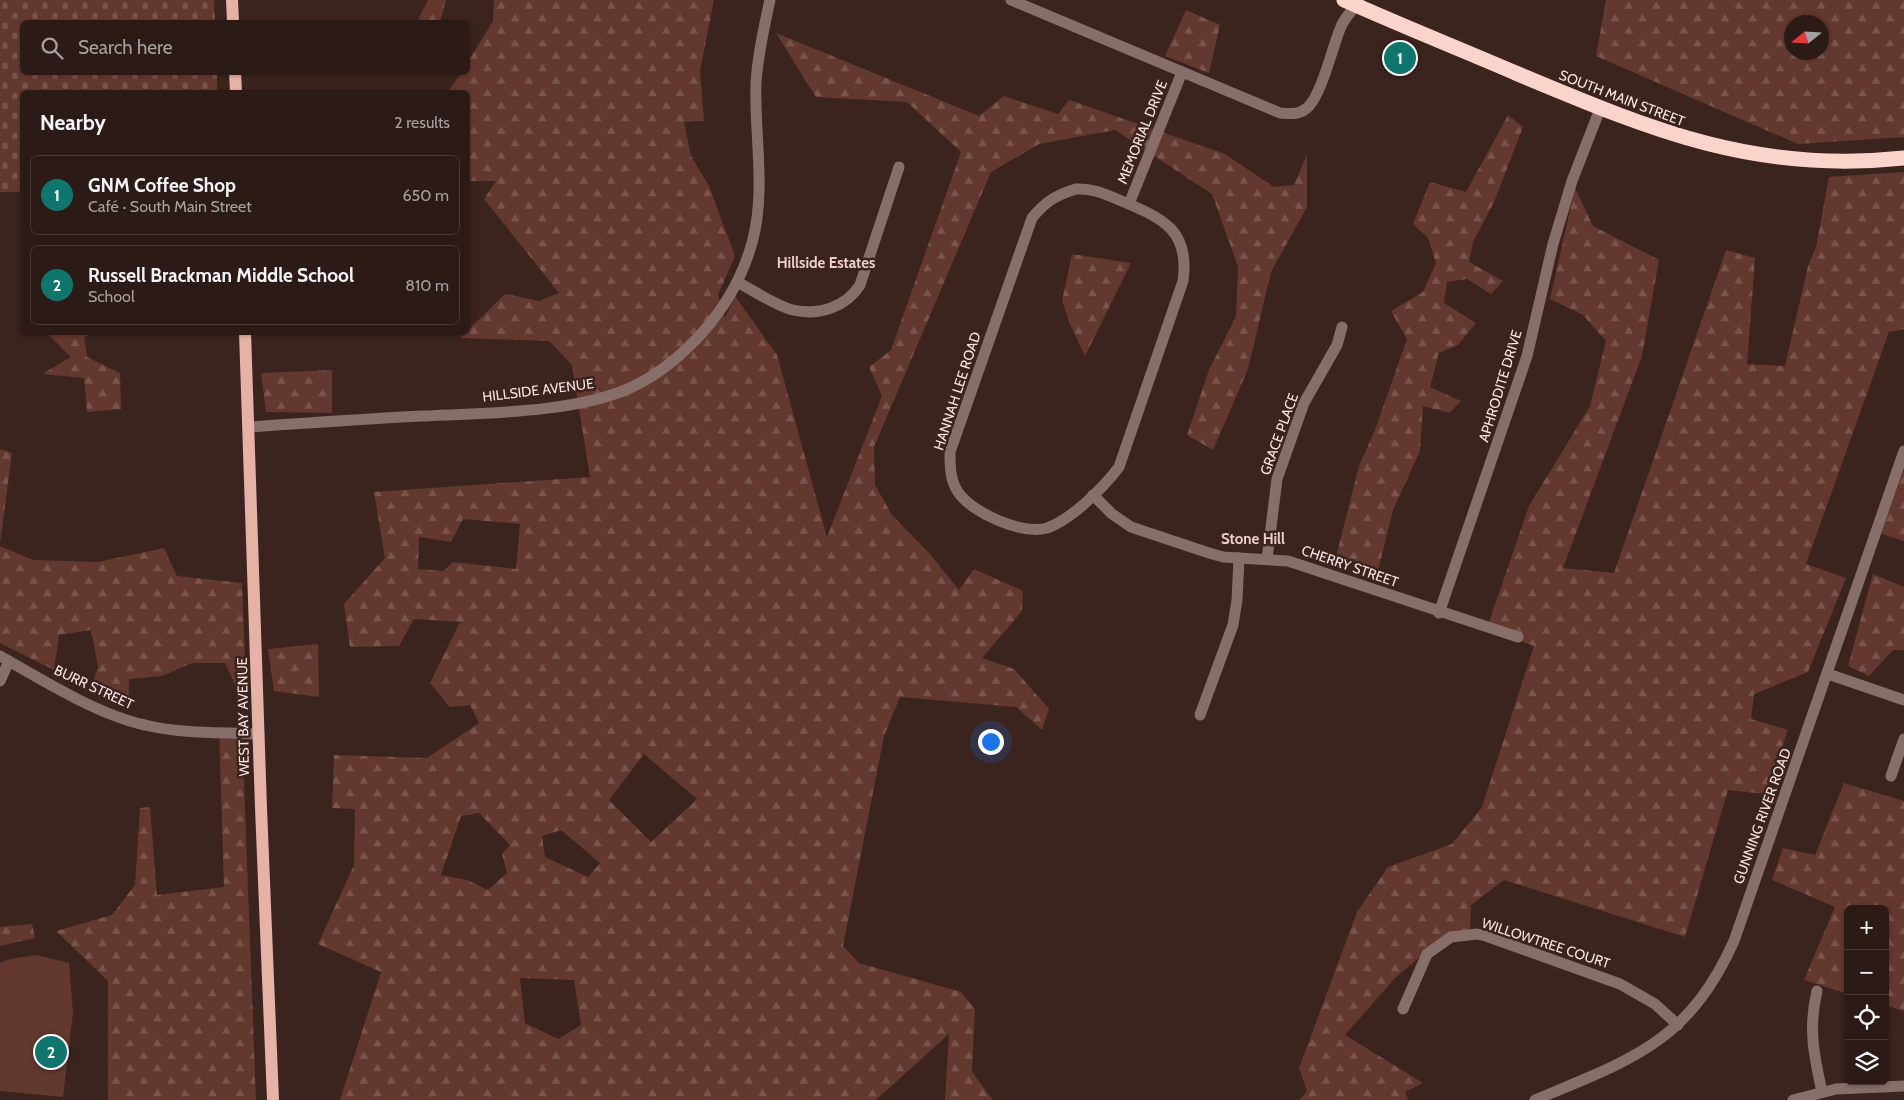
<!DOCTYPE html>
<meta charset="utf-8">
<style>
body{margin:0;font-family:Cabin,sans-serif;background:#34231f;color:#f1f3f6}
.controls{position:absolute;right:15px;bottom:15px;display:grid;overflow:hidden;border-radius:8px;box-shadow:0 1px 4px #0004}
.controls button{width:45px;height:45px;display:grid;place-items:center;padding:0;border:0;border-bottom:1px solid #483835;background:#2c1a16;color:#f1f3f6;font:25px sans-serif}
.compass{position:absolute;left:1784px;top:15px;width:45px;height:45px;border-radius:50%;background:#2c1a16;box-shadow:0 1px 4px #0004;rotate:252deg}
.you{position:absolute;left:990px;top:741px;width:18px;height:18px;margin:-12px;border:4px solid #fff;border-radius:50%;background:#1a73e8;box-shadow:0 0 0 8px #1a73e833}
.badge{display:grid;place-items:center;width:32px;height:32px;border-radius:50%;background:#0f766e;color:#fff;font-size:16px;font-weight:700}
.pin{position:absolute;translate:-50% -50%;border:2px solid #fff;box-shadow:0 1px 5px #0006}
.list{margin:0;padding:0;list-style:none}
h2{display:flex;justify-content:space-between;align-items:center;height:65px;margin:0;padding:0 20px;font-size:21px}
h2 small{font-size:16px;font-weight:400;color:#a6a1a1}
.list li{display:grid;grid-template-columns:32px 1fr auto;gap:15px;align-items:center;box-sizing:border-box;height:80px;margin:0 10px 10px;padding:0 10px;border:1px solid #483835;border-radius:8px}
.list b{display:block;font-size:19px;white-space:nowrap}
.list p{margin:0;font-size:16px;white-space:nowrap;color:#a6a1a1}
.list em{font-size:16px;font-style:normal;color:#a6a1a1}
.icon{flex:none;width:28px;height:28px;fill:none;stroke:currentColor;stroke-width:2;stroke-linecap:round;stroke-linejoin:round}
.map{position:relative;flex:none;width:1904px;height:1100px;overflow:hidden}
.search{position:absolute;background:#2c1a16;box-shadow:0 1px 4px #0004;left:20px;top:20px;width:450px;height:55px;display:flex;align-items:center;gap:12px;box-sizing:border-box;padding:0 18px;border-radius:8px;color:#a6a1a1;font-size:19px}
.panel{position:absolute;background:#2c1a16;box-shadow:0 1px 4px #0004;left:20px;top:90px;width:450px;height:245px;border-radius:8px}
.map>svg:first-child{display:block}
.grass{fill:#63382f}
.forest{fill:url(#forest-firs);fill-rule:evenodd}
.cemetery{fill:url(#cemetery-stones)}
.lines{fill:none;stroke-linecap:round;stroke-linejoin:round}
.minor{stroke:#886e68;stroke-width:11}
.major{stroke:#e6b2a6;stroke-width:12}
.highway{stroke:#fad4cb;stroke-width:15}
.labels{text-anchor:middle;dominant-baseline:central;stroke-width:5;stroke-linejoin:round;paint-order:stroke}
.street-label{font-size:14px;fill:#f5e4e0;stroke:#3b231e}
.neighbourhood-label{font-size:15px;font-weight:bold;fill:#edcdc5;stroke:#3b231e}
</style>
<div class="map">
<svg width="1904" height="1100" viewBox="0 0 1904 1100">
<defs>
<pattern id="forest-firs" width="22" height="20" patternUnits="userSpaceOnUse" patternTransform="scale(1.25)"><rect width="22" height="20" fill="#63382f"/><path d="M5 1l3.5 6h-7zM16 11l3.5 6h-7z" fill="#7a554d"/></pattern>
<pattern id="cemetery-stones" width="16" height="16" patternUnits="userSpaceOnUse" patternTransform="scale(1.25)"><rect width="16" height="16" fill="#63382f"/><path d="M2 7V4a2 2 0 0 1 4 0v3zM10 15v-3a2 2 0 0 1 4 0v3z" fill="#7a554d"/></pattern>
</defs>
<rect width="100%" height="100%" fill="#3b231e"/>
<!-- grass -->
<path class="grass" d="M36,955L69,963L73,1013L63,1097L0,1091V963L10,959Z"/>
<!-- forest -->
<g class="forest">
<path d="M428,0H446L440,22H417Z"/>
<path d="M494,0H714L700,71L704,121L684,122L691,156L709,186L735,256L718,295L725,318L735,296L777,355L827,537L882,396L869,367L891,350L961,152L907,102L816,97L776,33L979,116L1004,96L1058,114L1069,100L1225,154L1274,187L1294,185L1307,154V207L1271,272L1248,369L1213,450L1187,435L1209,370L1236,316L1238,267L1212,194L1115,130L1039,144L991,172L874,447L875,485L892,515L930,554L959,590L974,569L1023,591L1022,611L982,658L1014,669L1049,709L1042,730L1016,707L900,697L884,736L843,946L859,963L961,992L975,1009L972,1072L993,1100H945L949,1034L876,1100H340L381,972L318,944L354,865L355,809L332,808L334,755L427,758L479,723L470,705L450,707L430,683L460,622L414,619L399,646L350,647L344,604L385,558L374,492L590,477L572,365L549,341L460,338L505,294L539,301L559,293L484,199L496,181H468V92H448L461,73L468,72V62L493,21ZM463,519L520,524L516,569L453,562L443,571L418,569L419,537L451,542ZM644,754L697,799L651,842L609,800ZM479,813L510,845L502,854L507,873L488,890L467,880L441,875L461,816ZM561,830L600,863L588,877L545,857L542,836ZM520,978L574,980L581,1025L558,1039L525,1023Z"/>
<path d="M1606,0H1904V137L1798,144L1596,56ZM1792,22H1822V52H1792Z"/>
<path d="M1186,10L1220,25L1209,73L1165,56Z"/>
<path d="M1508,115L1523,127L1494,202L1473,242L1469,262L1503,281L1491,294L1467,279L1447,282L1444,303L1476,323L1458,345L1439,353L1430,387L1461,401L1449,413L1423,406L1420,451L1393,510L1378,571L1336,557L1359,466L1375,430L1407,339L1391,311L1423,292L1436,263L1428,238L1413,224L1430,182L1466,192Z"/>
<path d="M1904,172V329L1889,332L1806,564L1846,578L1808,672L1754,694L1751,719L1788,730L1765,794L1728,790L1685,937L1504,880L1471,905L1470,932L1434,945L1395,978L1345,1035L1423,1083L1405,1092L1408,1100H1299L1307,1091L1299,1068L1357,912L1388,867L1452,844L1482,807L1534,646L1487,628L1529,506L1590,406L1606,341L1583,315L1550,299L1575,188L1593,226L1659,260L1642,356L1563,568L1614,573L1726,250L1755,258L1747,364L1785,366L1808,266L1816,247L1829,177Z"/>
<path d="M1072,254L1131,263L1085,356L1070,324L1062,301Z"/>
<path d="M47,333H95L84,337L87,357L120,373L121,409L87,412L84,378L42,374L71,357Z"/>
<path d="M332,370V413L266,412L261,373Z"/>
<path d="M0,449L12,453L0,544Z"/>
<path d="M1904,469V541L1881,534Z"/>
<path d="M0,546L33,560L98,562L164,548L177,576L242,583L246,686L236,687L225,663H192L162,676L129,679L128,709L89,692L98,667L91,630L59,635L54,670L0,643Z"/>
<path d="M1873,574L1904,587V650H1893L1869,676L1848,666Z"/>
<path d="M318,644L319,697L274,691L268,649Z"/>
<path d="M219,729L242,730L256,1100H108V981L56,931L112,915L135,885L140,808L150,807L157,895L224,887Z"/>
<path d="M1844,783L1904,801V1011L1885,1005V909H1848V994L1804,980L1835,907L1772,880L1783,848L1815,855Z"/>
<path d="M32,924L35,938L0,946V927Z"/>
</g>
<!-- cemetery -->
<path class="cemetery" d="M0,0H214L215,22H22V72L217,73V92H22V192H0Z"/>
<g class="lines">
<!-- minor -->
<g class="minor">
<path d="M1011,0L1280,113C1291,114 1301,115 1309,106C1322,92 1332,49 1340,29C1344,17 1353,11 1359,0"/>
<path d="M1076,189C1094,188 1107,195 1124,202C1164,219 1190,231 1183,281L1119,467C1104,487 1071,520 1047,528C1022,535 972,513 958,492C950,480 950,466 950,452L1032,218C1045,202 1056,195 1076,189Z"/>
<path d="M1129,204L1182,72"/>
<path d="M737,282C753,290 776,306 793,310C819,316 846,307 860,285L899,167"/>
<path d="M249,427C306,423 364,419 422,416C484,413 580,413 634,386C661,373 683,354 702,333C727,305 744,274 753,239C766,188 754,133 756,82C758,54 764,27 770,0"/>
<path d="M1093,495L1112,514L1131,527L1209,553L1223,557L1288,561L1518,637"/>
<path d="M1267,559L1277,479L1304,403L1337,345L1342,327"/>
<path d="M1439,613L1527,356L1553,244L1572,181L1600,109"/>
<path d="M0,656C42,680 98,715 145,725C181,734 222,732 259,734"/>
<path d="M1828,674L1904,700"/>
<path d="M0,681L9,661"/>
<path d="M1200,715L1233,625L1237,600L1239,558"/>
<path d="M1891,776L1904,739"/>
<path d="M1817,991C1808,1029 1814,1055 1822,1092"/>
<path d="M1403,1009L1427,954L1451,937L1477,934L1486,936L1620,984L1655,1004L1678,1025"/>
<path d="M1535,1100C1632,1059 1688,1043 1734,941L1904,451"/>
<path d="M1793,1100L1836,1089L1904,1086"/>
</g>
<!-- major -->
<g class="major">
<path d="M232,0L233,22"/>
<path d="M235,72L236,92"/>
<path d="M245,332L261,808L273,1100"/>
</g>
<!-- highway -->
<path class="highway" d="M1344,0C1402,26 1460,49 1518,74C1652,130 1755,174 1904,158"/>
</g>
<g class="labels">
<!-- street labels -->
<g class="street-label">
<text transform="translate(1622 98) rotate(21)">SOUTH MAIN STREET</text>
<text transform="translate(1142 132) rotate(-68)">MEMORIAL DRIVE</text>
<text transform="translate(1500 386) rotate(-73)">APHRODITE DRIVE</text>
<text transform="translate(538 390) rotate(-7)">HILLSIDE AVENUE</text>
<text transform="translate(957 391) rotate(-72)">HANNAH LEE ROAD</text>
<text transform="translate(1279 434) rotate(-70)">GRACE PLACE</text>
<text transform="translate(1350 566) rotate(19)">CHERRY STREET</text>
<text transform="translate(94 687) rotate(25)">BURR STREET</text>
<text transform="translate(243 717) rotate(-91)">WEST BAY AVENUE</text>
<text transform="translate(1762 816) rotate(-70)">GUNNING RIVER ROAD</text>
<text transform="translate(1546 943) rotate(18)">WILLOWTREE COURT</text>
</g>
<!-- neighbourhood labels -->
<g class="neighbourhood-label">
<text x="826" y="263">Hillside Estates</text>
<text x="1253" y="539">Stone Hill</text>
</g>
</g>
</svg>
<div class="controls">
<button>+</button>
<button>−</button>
<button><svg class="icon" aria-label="locate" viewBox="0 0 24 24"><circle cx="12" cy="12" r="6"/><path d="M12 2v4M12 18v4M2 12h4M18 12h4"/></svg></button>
<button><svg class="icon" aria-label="layers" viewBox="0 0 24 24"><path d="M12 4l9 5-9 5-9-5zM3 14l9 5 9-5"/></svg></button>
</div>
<svg class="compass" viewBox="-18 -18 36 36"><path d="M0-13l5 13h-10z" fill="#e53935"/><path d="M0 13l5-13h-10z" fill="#a6a1a1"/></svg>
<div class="you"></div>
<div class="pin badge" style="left:1400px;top:58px">1</div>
<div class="pin badge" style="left:51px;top:1052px">2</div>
<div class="search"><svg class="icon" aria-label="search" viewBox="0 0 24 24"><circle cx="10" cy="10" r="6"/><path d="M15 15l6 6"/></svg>Search here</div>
<section class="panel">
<h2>Nearby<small>2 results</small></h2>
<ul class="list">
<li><span class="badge">1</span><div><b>GNM Coffee Shop</b><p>Café · South Main Street</p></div><em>650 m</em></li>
<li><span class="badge">2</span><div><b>Russell Brackman Middle School</b><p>School</p></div><em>810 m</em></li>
</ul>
</section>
</div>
